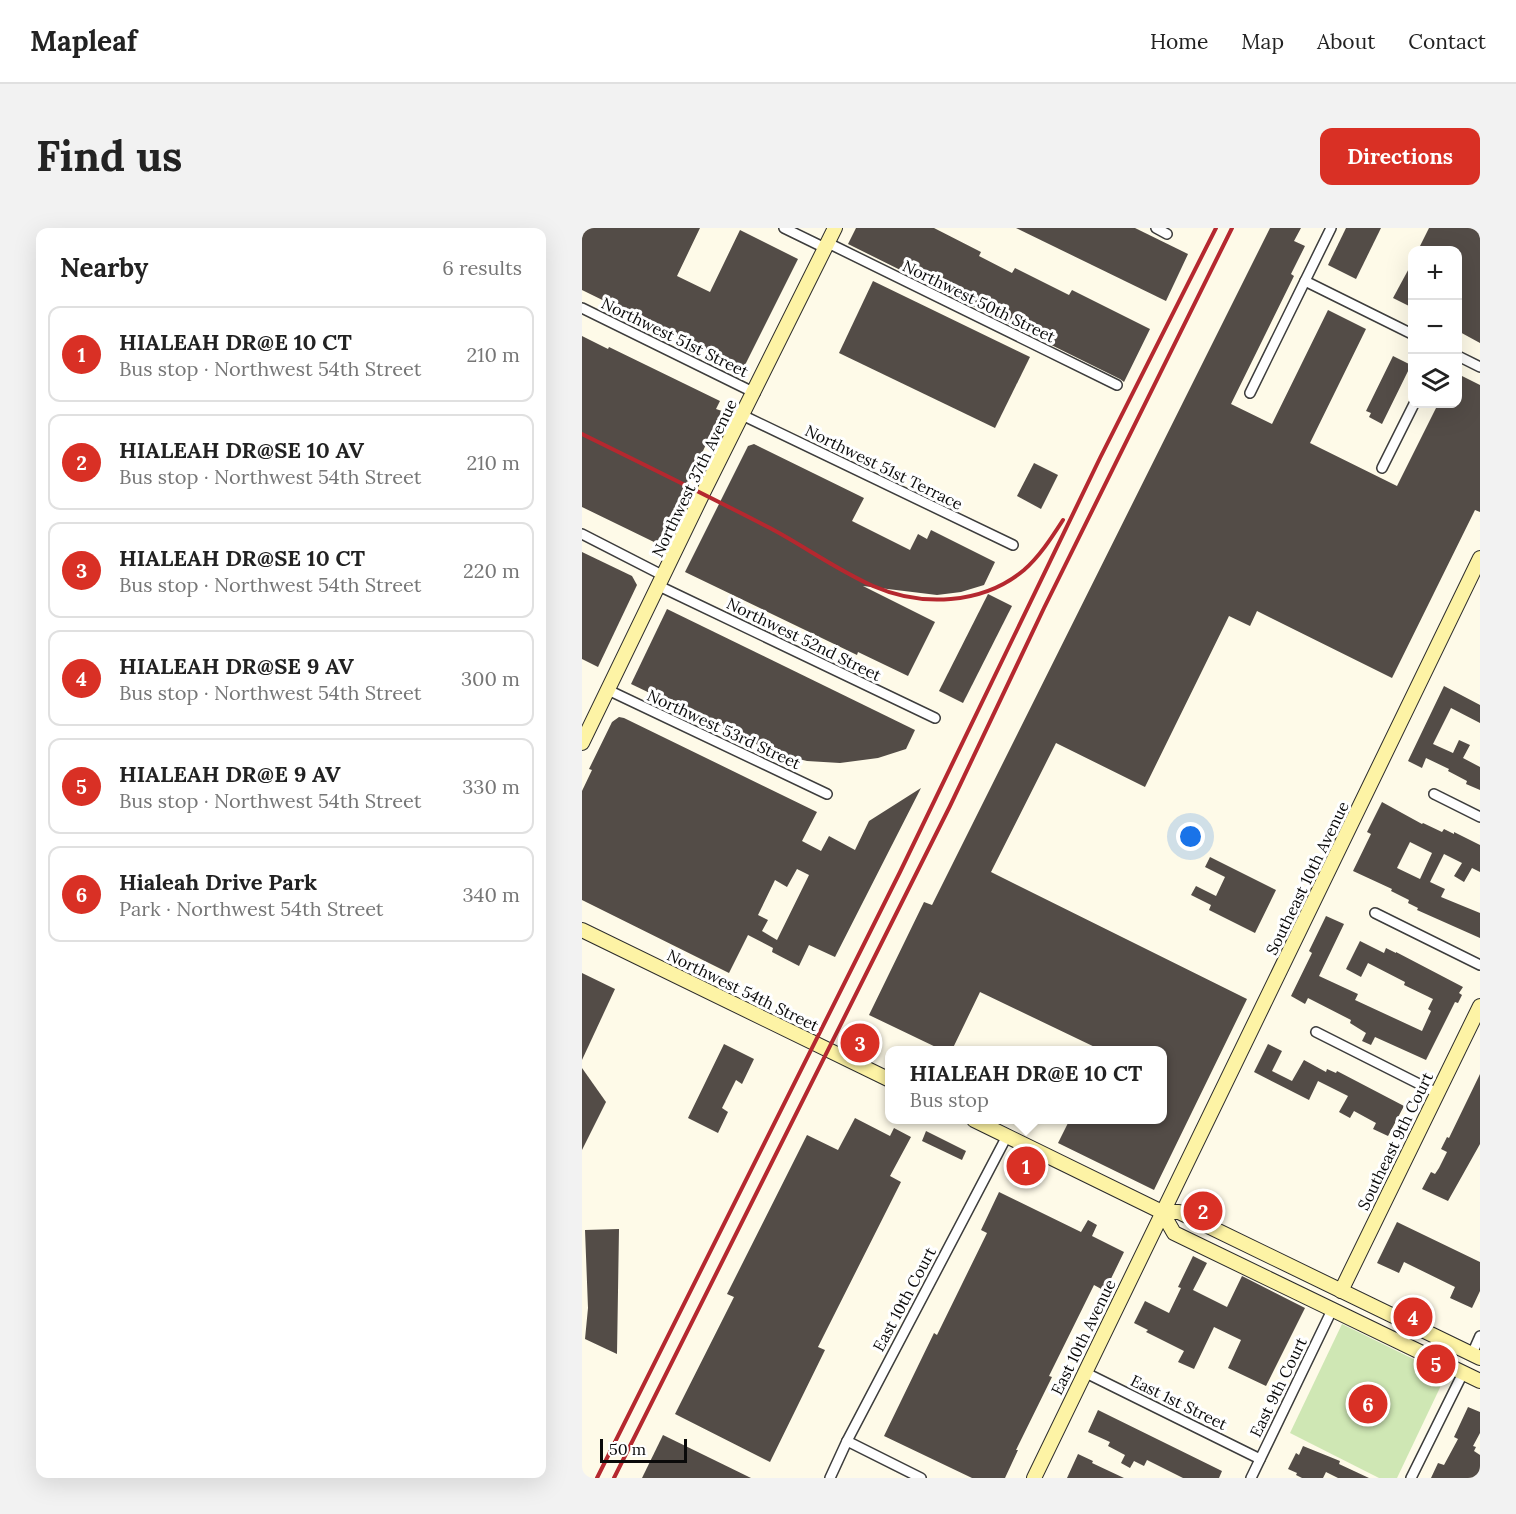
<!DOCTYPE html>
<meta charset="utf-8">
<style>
body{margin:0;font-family:Lora,serif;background:#f2f2f2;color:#222}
.controls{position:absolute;right:18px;top:18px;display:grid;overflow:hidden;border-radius:12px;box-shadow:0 6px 24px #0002}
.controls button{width:54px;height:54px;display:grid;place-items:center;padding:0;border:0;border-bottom:2px solid #e0e0e0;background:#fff;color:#222;font:30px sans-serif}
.scale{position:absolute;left:18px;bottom:15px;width:87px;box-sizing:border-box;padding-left:6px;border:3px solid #0a0a0a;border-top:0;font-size:16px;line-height:21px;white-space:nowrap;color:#0a0a0a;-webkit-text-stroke:4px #fff;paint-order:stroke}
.you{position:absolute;left:609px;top:609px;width:21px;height:21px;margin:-15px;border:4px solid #fff;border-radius:50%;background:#1a73e8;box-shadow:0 0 0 9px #1a73e833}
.badge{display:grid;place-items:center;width:39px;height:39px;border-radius:50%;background:#d93025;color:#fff;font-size:20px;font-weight:700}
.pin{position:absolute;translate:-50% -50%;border:3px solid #fff;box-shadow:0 2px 6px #0006}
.popup{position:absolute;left:303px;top:818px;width:282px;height:78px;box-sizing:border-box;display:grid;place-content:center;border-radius:12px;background:#fff;filter:drop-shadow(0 2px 4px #0005);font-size:20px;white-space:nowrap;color:#767676}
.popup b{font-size:22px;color:#222}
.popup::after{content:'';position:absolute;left:50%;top:100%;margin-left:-12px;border:12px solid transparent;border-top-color:#fff}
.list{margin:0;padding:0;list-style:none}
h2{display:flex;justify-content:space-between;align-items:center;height:78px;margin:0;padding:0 24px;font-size:26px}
h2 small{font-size:20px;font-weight:400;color:#767676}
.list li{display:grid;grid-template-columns:39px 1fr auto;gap:18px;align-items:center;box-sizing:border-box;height:96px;margin:0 12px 12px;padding:0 12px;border:2px solid #e0e0e0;border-radius:12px}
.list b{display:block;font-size:22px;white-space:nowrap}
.list p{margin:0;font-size:20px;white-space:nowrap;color:#767676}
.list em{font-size:20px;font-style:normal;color:#767676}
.icon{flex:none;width:33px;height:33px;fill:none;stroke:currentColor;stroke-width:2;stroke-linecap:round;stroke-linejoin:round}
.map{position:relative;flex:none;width:898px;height:1250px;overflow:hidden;border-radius:12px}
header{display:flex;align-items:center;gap:36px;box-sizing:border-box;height:84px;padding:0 30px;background:#fff;border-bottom:2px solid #e0e0e0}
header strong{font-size:28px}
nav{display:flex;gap:33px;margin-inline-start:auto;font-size:21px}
.intro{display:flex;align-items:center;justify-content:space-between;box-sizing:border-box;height:144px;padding:0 36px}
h1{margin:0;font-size:42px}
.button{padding:15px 27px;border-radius:12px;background:#d93025;color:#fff;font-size:21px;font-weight:700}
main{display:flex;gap:36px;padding:0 36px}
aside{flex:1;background:#fff;border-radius:12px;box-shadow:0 6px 24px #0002}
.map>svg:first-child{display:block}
.park{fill:#cfe7b4}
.building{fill:#534c47;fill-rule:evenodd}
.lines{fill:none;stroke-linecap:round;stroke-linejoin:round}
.street-casing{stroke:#3d3d3d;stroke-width:12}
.secondary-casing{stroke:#2c2c2c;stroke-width:16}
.street{stroke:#fff;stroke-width:9}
.secondary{stroke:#fdf3a5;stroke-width:14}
.rail{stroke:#b5282f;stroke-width:4}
.labels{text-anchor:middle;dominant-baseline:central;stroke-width:6;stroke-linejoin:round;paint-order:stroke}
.street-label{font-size:16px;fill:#0a0a0a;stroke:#fff}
</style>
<header>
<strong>Mapleaf</strong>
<nav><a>Home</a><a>Map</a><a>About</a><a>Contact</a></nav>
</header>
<div class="intro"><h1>Find us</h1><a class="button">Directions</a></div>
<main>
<aside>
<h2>Nearby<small>6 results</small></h2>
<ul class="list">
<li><span class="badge">1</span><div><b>HIALEAH DR@E 10 CT</b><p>Bus stop · Northwest 54th Street</p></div><em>210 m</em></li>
<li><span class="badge">2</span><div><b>HIALEAH DR@SE 10 AV</b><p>Bus stop · Northwest 54th Street</p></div><em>210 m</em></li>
<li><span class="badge">3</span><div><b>HIALEAH DR@SE 10 CT</b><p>Bus stop · Northwest 54th Street</p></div><em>220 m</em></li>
<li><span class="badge">4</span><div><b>HIALEAH DR@SE 9 AV</b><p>Bus stop · Northwest 54th Street</p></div><em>300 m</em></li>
<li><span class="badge">5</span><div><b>HIALEAH DR@E 9 AV</b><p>Bus stop · Northwest 54th Street</p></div><em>330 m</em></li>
<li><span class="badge">6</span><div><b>Hialeah Drive Park</b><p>Park · Northwest 54th Street</p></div><em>340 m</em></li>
</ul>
</aside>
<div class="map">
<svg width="898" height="1250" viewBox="0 0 898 1250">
<rect width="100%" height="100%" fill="#fefae8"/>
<!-- park -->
<path class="park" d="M760,1096L864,1147L815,1250H797L708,1205Z"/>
<!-- building -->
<g class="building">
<path d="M0,0H118L95,48L128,64L158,2L216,31L161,141L0,62Z"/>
<path d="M274,0H352L399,24L397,28L430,45L433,40L487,67L490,62L568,101L542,154L538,151L266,16Z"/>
<path d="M434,0H553L606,26L584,73Z"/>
<path d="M688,0H719L712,13L723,18L709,46L712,48L649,176L690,196L746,82L784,101L728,215L815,258L856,176H876V146L898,157V284L893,282L810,450L675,383L668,398L647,388L563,559L474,515L409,644L665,771L572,962L476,915L488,891H580V822H519L398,764L370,822H360L287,787L342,674L350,677Z"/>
<path d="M764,0H799L774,51L746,37Z"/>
<path d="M847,0H898V115L876,103V22H836Z"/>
<path d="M831,33V80L811,70Z"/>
<path d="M291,53L448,129L413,200L257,125Z"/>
<path d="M0,108L26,121L27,119L138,173L134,181L140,183L79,311L72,314L0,279Z"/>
<path d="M811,128L829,137L800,196L787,189L789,185L784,183Z"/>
<path d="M172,216L282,270L270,293L328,322L336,306L345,311L349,302L413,334L402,357L379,364L355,367L281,358L353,394L326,448L276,424L275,427L103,344L166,218Z"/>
<path d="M452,235L476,247L459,281L435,268Z"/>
<path d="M0,324L50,348L55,357L16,439L0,431Z"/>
<path d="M406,366L430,378L381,475L357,463Z"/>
<path d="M85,381L333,502L324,521L296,530L258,535L225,533L193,525L49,456Z"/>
<path d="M862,458L898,477V495L869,480L851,516L871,525L877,512L888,517L881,530L898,539V562L884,556L885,553L866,543L867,541L844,530L840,540L826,533Z"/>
<path d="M37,489L42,490L235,584L220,613L239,623L247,608L273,622L287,593L339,560L253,729L227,717L217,738L190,724L191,720L166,707L147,745L0,672V563L10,542L7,541L30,494ZM215,641L227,647L195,712L180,703L186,692L176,687L193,652L205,659Z"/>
<path d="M800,574L840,596L841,595L860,604L862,601L872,606V604L898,617V644L890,640L882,654L872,648L880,635L862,626L848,654L863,661L859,669L898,685V710L835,682L836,680L826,675L827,672L809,663L810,661L771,643L789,606L785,604ZM828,614L850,625L838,651L815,640Z"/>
<path d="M628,629L694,662L673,705L627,682L629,677L609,667L614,658L634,668L643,649L623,639Z"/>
<path d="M744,688L762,696L737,748L776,766L773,772L840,803L849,783L846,781L851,771L822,757L823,754L786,735L779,749L764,741L778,713L802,725L804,720L814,725V724L881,759L877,765L880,767L876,775L873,774L844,832L793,809L789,817L780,813L784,805L768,795L769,792L726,770L723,776L709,768L730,725L727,723Z"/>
<path d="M0,745L33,761L0,832Z"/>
<path d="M142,816L172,831L160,856L154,852L140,880L146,884L136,905L106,890Z"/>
<path d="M686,816L700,823L690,843L710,853L722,832L744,844L745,841L754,845L755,843L822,878L806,908L791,901L794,895L772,883L768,890L757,884L766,868L736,853L727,872L672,844Z"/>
<path d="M0,840L24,874L0,922Z"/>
<path d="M898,846V916L866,973L840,961L849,944L853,946L857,940L865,924L859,921L865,909L867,910Z"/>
<path d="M273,890L308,908L312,900L329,909L308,948L319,954L236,1119L243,1122L188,1234L93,1186L152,1069L145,1066L225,907L256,922Z"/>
<path d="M344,903L384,923L380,932L340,913Z"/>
<path d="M417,964L499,1004L506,992L515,997L510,1008L542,1024L523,1063L512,1057L467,1148L470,1149L434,1222H436L423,1250H390L302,1208L352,1105L355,1107L405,1005L399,1002Z"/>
<path d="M815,994L898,1034V1063L890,1080L868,1070L873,1059L822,1034L817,1045L795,1035Z"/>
<path d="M37,1001L35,1126L3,1111L6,1080L3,1002Z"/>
<path d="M611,1028L625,1035L611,1062L645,1079L660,1048L723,1080L684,1158L646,1140L659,1112L632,1099L612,1141L596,1134L602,1123L564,1104L566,1102L552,1095L563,1073L587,1085L599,1060L596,1059Z"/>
<path d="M886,1179L898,1184V1205L891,1218L894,1219L892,1223L898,1227V1250H849L856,1235L862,1237L876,1211L872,1209Z"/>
<path d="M516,1182L640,1243L637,1250H601L565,1232L562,1238L552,1233L548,1240L539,1235L543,1227L526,1218L528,1214L506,1204Z"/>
<path d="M81,1207L169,1250H60Z"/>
<path d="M721,1218L758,1233L757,1236L787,1250H756L744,1244L741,1250H720L714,1247L715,1245L706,1241L714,1225L717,1227Z"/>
<path d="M496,1226L511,1233L510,1235L542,1250H485Z"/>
</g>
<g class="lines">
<!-- street casing -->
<g class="street-casing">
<g id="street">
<path d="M202,0L243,20"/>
<path d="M574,0L585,6"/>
<path d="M246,15L535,157"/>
<path d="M723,53L830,106"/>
<path d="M0,80L173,165"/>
<path d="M876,128L898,139"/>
<path d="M668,165L749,0"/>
<path d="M160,187L431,317"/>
<path d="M800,240L832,176"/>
<path d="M0,306L82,348"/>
<path d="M77,358L353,490"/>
<path d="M26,462L245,566"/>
<path d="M852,566L898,589"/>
<path d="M793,685L898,737"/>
<path d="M734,804L855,865"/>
<path d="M890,1126L898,1108"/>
<path d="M502,1144L678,1231"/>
<path d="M265,1213L339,1250"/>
<path d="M248,1250L265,1213L425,908"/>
<path d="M669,1250L750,1082"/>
<path d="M829,1250L881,1145"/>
</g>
</g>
<!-- secondary casing -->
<g class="secondary-casing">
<g id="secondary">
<path d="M0,515L121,265L253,0"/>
<path d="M0,702L308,852"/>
<path d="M392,892L580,984H597L898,1130"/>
<path d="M580,984L592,1005L898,1153"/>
<path d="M759,1063L898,778"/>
<path d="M452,1250L898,330"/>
</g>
</g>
<!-- street -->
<use href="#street" class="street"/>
<!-- secondary -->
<use href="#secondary" class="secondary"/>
<!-- rail -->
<g class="rail">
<path d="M0,206C63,237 126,268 188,300C222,318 255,342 291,358C339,379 400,377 442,342C458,328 470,309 481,292"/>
<path d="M15,1250L318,644L518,230L634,0"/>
<path d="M32,1250L368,578L462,380L650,0"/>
</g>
</g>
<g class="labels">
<!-- street labels -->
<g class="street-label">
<text transform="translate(397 73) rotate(26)">Northwest 50th Street</text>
<text transform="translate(93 109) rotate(26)">Northwest 51st Street</text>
<text transform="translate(302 239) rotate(26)">Northwest 51st Terrace</text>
<text transform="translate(112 250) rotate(-64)">Northwest 37th Avenue</text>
<text transform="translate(222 411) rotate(26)">Northwest 52nd Street</text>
<text transform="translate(142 501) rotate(25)">Northwest 53rd Street</text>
<text transform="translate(725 650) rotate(-64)">Southeast 10th Avenue</text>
<text transform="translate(161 762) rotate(26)">Northwest 54th Street</text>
<text transform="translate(813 913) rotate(-64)">Southeast 9th Court</text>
<text transform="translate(322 1071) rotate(-62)">East 10th Court</text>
<text transform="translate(501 1109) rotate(-64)">East 10th Avenue</text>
<text transform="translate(696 1159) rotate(-64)">East 9th Court</text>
<text transform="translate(597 1174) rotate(26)">East 1st Street</text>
</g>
</g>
</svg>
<div class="controls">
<button>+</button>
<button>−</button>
<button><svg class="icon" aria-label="layers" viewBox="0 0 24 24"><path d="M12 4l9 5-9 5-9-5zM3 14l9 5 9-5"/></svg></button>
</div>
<div class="scale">50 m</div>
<div class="you"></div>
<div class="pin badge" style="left:444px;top:938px">1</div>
<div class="popup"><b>HIALEAH DR@E 10 CT</b>Bus stop</div>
<div class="pin badge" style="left:621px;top:983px">2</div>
<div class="pin badge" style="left:278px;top:815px">3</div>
<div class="pin badge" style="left:831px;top:1089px">4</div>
<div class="pin badge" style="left:854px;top:1136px">5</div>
<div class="pin badge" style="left:786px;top:1176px">6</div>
</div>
</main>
